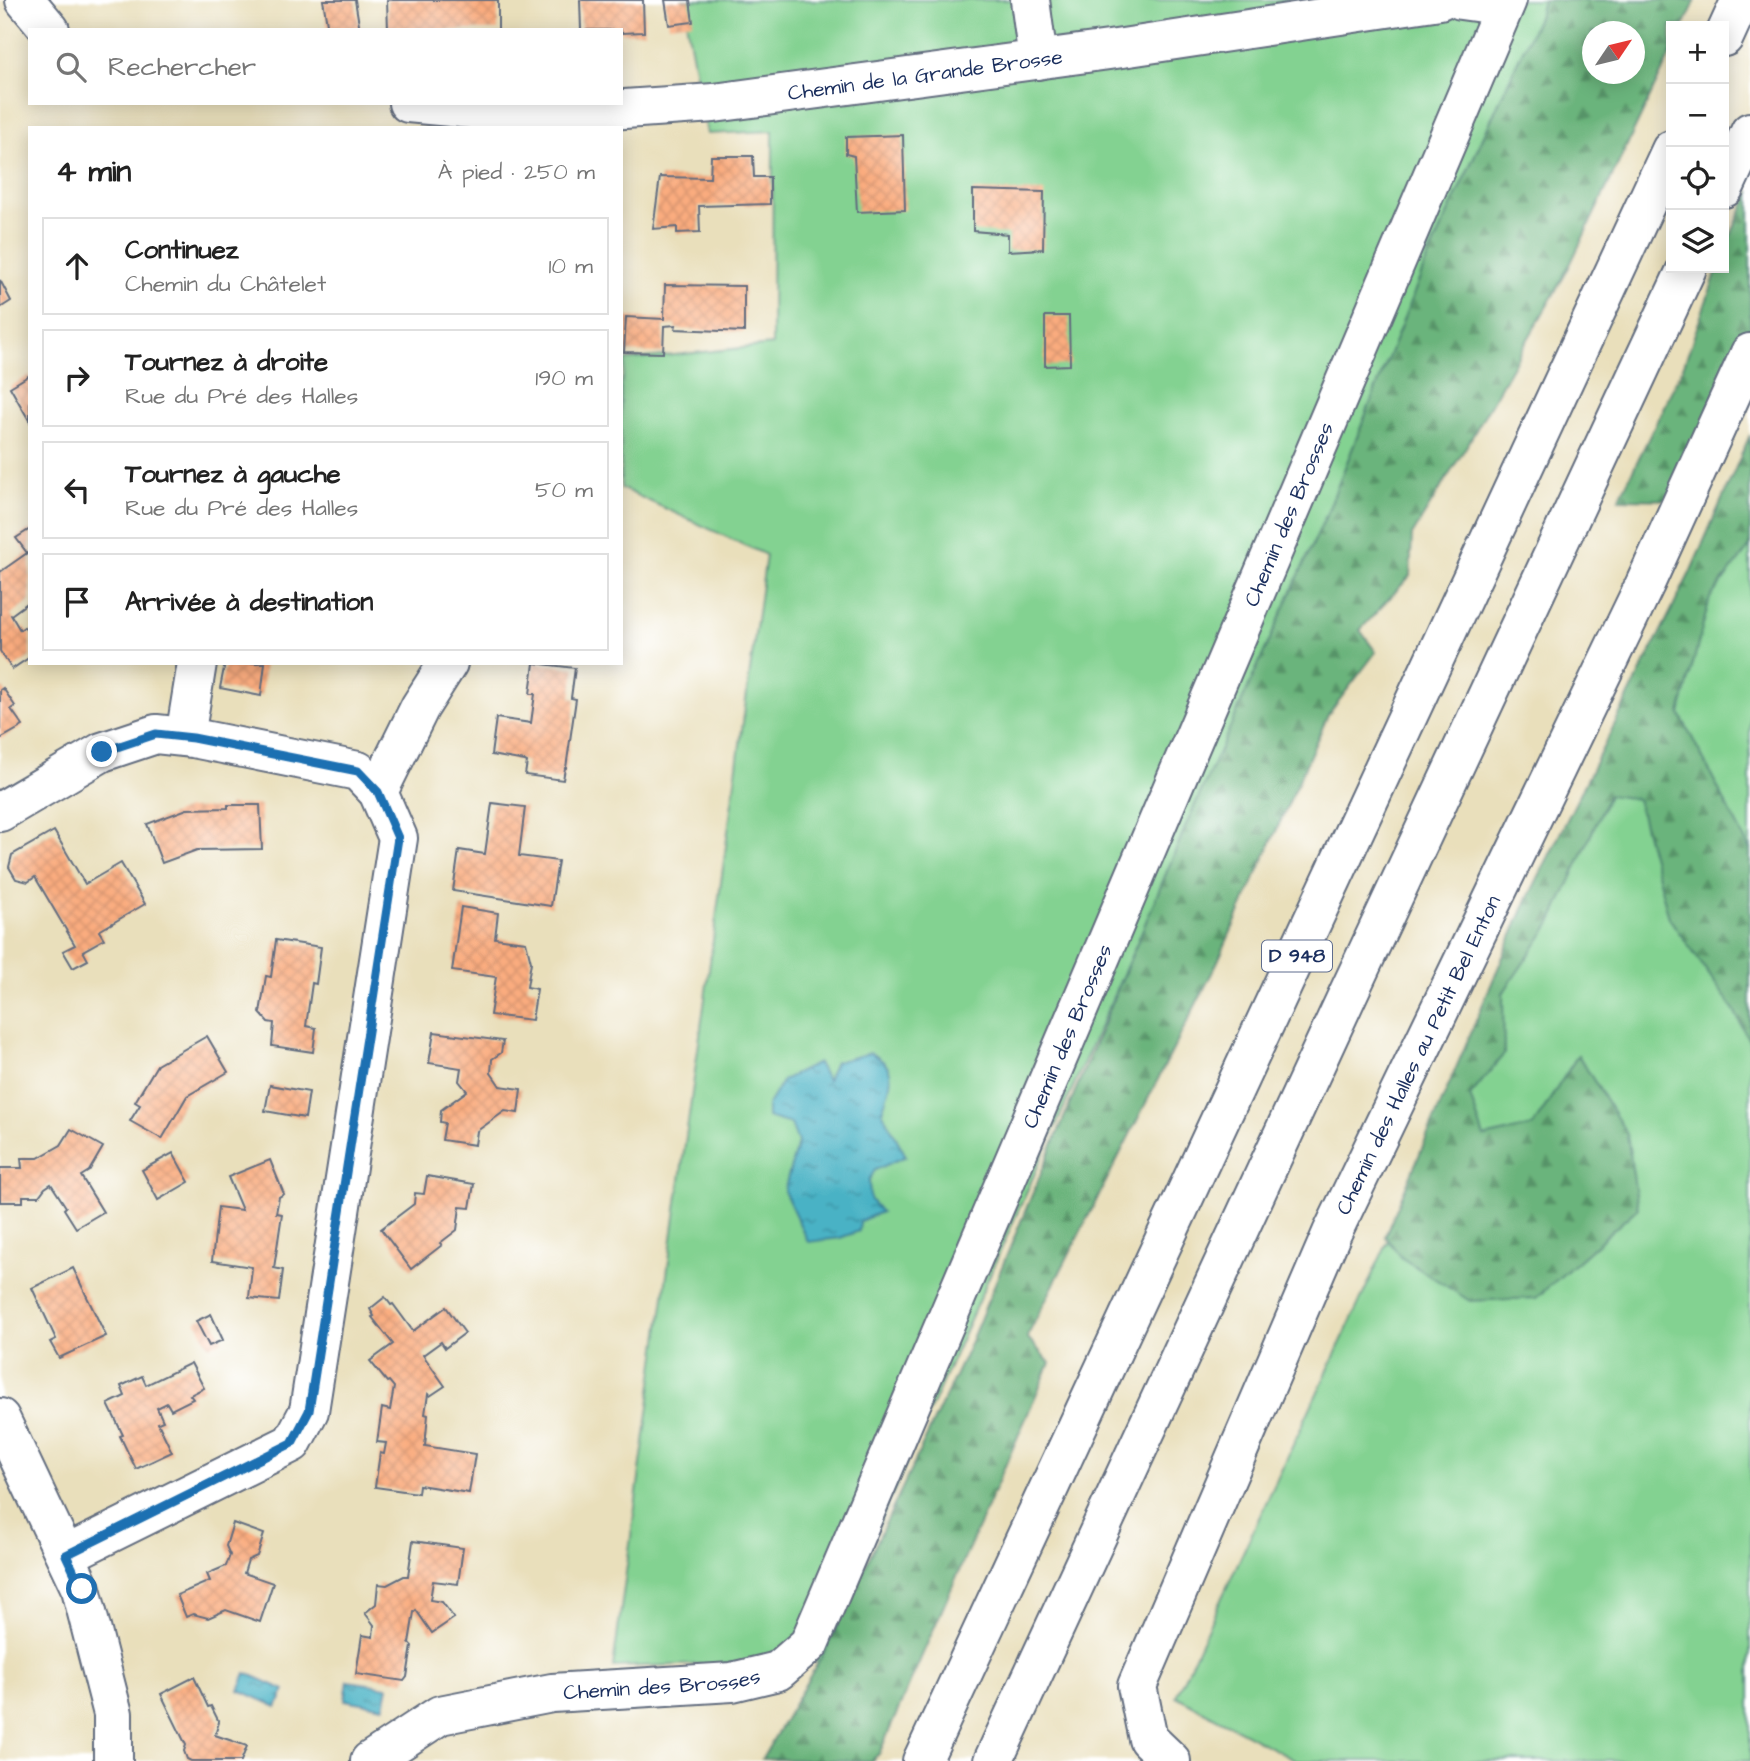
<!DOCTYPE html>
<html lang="fr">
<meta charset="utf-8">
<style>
body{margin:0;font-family:"Architects Daughter",sans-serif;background:#f6f6f6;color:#222}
.controls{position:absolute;right:21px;top:21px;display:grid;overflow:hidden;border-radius:0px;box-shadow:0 4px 18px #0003}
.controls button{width:63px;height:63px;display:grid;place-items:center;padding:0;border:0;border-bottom:2px solid #e0e0e0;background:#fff;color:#222;font:35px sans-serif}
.compass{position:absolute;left:1582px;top:21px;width:63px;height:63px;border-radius:50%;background:#fff;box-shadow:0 4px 18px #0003;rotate:55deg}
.stop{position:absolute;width:21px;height:21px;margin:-16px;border:5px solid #1f6fb2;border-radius:50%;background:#fff}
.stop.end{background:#1f6fb2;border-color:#fff;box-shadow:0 2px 7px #0008}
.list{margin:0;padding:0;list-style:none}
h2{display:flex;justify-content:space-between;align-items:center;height:91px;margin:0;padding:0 28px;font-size:30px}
h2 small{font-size:23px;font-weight:400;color:#767676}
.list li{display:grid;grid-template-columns:46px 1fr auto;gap:21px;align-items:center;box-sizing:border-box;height:98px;margin:0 14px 14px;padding:0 14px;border:2px solid #e0e0e0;border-radius:0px}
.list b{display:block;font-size:26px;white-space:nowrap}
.list p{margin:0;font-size:23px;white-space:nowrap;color:#767676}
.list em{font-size:23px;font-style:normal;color:#767676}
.icon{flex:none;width:38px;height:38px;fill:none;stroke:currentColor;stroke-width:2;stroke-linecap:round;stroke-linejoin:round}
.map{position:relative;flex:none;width:1750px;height:1761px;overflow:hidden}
.search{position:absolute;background:#fff;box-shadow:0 4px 18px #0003;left:28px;top:28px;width:595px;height:77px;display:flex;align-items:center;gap:18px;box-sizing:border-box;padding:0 24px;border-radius:0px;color:#767676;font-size:26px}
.panel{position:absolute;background:#fff;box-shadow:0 4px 18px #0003;left:28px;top:126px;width:595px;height:539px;border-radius:0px}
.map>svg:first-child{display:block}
.grass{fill:#83d291;stroke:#4f8078;stroke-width:2}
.forest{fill:url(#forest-firs);stroke:#42726c;stroke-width:2;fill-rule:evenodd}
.water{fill:url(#water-ripples);stroke:#327092;stroke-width:2}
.building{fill:url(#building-cross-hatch)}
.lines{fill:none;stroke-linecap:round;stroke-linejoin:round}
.minor-casing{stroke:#636d7f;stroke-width:42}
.highway-casing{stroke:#636d7f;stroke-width:42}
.minor{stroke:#fff;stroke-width:38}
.highway{stroke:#fff;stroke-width:38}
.route{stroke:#1f6fb2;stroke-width:9}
.labels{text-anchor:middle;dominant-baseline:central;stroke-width:5;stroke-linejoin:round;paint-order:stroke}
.shield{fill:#fff;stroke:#5f6d8e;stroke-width:2}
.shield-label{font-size:19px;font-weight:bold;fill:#1b2f5e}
.street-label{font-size:21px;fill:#1b2f5e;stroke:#fff}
</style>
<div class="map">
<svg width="1750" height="1761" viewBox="0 0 1750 1761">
<defs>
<pattern id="forest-firs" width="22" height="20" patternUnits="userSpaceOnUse" patternTransform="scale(1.75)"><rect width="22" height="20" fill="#6ab47b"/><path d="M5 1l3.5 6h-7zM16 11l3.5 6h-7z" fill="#569368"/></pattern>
<pattern id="water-ripples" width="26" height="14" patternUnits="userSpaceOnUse" patternTransform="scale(1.75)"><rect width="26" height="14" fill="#48b2c5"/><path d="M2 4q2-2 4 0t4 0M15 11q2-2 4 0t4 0" fill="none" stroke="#3b91a3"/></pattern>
<pattern id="building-cross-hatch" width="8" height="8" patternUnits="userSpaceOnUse" patternTransform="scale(1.75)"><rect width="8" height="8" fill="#faac7e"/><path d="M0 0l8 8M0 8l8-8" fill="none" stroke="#d6946f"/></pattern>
</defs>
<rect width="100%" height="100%" fill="#fff"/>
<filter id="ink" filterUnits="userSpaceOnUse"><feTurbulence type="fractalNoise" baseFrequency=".0143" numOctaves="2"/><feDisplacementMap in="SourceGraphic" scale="14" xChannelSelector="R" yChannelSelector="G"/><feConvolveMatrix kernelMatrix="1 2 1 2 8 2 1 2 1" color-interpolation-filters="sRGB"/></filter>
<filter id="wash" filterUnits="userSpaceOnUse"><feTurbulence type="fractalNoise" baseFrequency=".00686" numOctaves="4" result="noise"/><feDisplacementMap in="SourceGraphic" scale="28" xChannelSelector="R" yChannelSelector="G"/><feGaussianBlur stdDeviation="1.57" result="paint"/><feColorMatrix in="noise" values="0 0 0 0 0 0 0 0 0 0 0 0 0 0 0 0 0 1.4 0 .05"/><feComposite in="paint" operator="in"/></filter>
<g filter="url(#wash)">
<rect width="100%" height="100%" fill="#e9dfbb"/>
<!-- grass -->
<g class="grass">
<path d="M682,0H1543L1540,13L1429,255L1327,513L819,1661L613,1667L766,555L621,488V385L626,360L772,345L773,131L707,134Z"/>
<path d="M1750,464V1761H1296L1176,1696Z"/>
</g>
<!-- forest -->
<g class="forest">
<path d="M1543,0H1696L1684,26H1671V53L1567,271L1469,442L1412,535L1410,576L1360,630L1376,652L1328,715L1217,963L1027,1337L1050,1363L879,1754L871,1761L762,1759L828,1645L966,1353L1190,816L1327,513L1429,255L1540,13ZM1592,32H1634V74H1592Z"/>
<path d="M1750,191V365L1679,500L1619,499L1683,367L1718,268H1724V251Z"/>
<path d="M1750,435V546L1710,598L1680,714L1750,850V1043L1734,1010L1669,918L1637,799L1609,795L1551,923L1503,993L1504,1054L1470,1096L1484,1137L1533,1126L1578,1055L1627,1134L1638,1208L1536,1298L1470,1301L1402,1258L1385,1236L1526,902L1690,573Z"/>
</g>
<!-- water -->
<g class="water">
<path d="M870,1053C901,1068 890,1085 882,1112L906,1156L875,1170L869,1180L870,1199L881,1212L860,1221L859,1231L840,1238L808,1242L784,1191L798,1142L791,1124L767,1117V1106L783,1080L818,1063L827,1080L835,1062Z"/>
<path d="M246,1673L285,1690L277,1707L239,1690Z"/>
<path d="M348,1681L388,1687L384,1707L345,1700Z"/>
</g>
<g id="blocks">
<!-- building -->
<g class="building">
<path d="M323,0H355L360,30H328Z"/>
<path d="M387,0H498V30H388Z"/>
<path d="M580,0H643L644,32L621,33V30H581Z"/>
<path d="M665,0H690L693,22L669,25Z"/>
<path d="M903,135L905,210L857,212L854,156L846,154V137Z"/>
<path d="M711,156H753L754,177H770V204L699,206L700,232L677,233V227L653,229L660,177L710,178Z"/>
<path d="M973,190L1044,192L1043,249L1008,251V234L973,231Z"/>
<path d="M0,280L11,301L0,308Z"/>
<path d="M665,285L744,286V332L675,329L676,325L664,326L663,353L624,352L626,317L664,319Z"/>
<path d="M1045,316H1069L1070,365L1045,366Z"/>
<path d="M30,375V422L10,387Z"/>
<path d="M30,529V601L11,615L20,630L24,627L30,635V657L12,669L0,651V572L27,553L16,538Z"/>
<path d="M225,663H265L261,696L220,688Z"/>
<path d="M534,663L575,668L571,698L576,699L566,768H565L563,780L525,775L527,762L525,761L491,755L496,718L531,723L535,694H530Z"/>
<path d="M3,688L15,706L11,709L23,726L0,739V690Z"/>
<path d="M492,803L525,807L519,856L558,861L551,906L453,891L459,850L485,854Z"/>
<path d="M228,805H260L262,849L197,850L162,863L147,824L187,809L228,808Z"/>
<path d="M54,831L85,884L121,863L145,904L99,931L104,939L83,951L88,960L73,968L63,951L75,945L35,877L28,882L16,879L9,867L12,855Z"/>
<path d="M461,907L498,913L495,938L526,942L531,962L527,987L537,989L532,1020L490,1015L496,977L452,971Z"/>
<path d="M276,940L321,947L316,984L312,983L306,1026L316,1028L313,1052L272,1046L274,1023L268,1022L260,1013L266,976L271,977Z"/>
<path d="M434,1032L503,1041L501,1053L492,1059L491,1073L500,1086L521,1089L518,1113L505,1111L477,1131L475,1145L442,1140L445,1123L440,1122L441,1110L467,1091L459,1081L461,1068L429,1063Z"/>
<path d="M207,1036L228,1072L187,1096L162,1139L130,1121L140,1105L135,1102L157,1065Z"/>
<path d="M270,1085L309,1092L305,1118L265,1111Z"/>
<path d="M71,1129L103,1147L89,1171L81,1176L103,1212L76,1228L64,1209L66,1207L51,1184L45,1188L39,1196H23V1202H0V1168H22L21,1158H38L61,1145Z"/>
<path d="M173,1153L189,1182L158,1200L142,1170Z"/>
<path d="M270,1160L284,1194L279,1197L276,1213L282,1214L274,1268L283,1270L279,1301L249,1298L252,1267L212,1261L218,1207L242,1210L228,1177Z"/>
<path d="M427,1176L474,1184L470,1208L460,1207L457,1230L440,1243L442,1245L411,1269L381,1229L414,1204L415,1193L424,1194Z"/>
<path d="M73,1268L106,1336L59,1358L50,1342L56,1339L32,1288Z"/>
<path d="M385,1297L391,1305L393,1304L413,1331L446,1307L465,1333L445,1348L441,1342L423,1355L445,1386L430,1396L428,1394L425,1414L428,1415L425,1446L475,1454L469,1493L419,1485L418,1493L375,1487L380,1453L384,1454L386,1443L377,1442L382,1408L390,1410L394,1387L389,1381L387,1382L370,1361L393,1344L372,1317L374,1316L370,1309Z"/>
<path d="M211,1314L223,1340L209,1346L196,1321Z"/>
<path d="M191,1363L204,1388L190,1395L193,1399L171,1410L167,1403L157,1408L163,1421L158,1423L172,1452L136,1469L120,1436L123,1435L108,1404L125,1396L121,1386L142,1376L146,1385Z"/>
<path d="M233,1523L264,1534L257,1556L248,1560L244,1573L273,1583L260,1622L226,1610L208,1618L193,1614L186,1617L177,1595L210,1581L207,1574L226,1566L230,1555L226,1546Z"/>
<path d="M413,1541L463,1548L458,1584L433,1581L430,1600L442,1602L454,1618L432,1633L416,1610L414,1612L409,1643L412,1646L407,1677L404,1681L356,1674L362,1635L373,1637L374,1625L365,1613L376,1604L378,1584L387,1585L404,1576H408Z"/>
<path d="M194,1677L208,1707L211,1706L219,1722L215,1735L247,1746L241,1761H191L187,1759L184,1751L186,1745L161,1694Z"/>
</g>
</g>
</g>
<g filter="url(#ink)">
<use href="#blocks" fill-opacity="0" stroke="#636d7f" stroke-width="2"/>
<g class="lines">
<!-- minor casing -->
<g class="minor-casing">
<g id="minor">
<path d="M25,0L50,30"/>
<path d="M1030,0L1038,60"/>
<path d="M1461,0L1504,6"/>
<path id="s1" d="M408,103L535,115L714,103L1109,50L1440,0"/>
<path d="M185,737L197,663"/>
<path d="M378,792L420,707L448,663"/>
<path d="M0,812L102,752L156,734L193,738L358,771L378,792L398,838L309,1411L292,1443L66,1555"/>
<path d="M0,1418L81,1589L113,1714V1761"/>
<path id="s2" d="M370,1761L440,1715L552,1693L732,1682L778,1671L809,1644L1507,0"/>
<path id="s3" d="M1171,1761L1148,1739L1137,1686L1332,1233L1645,584L1750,353"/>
</g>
</g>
<!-- highway casing -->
<g class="highway-casing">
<g id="highway">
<path d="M1724,37L1741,0"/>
<path d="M1724,188L1750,132"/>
<path d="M922,1761L1671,150"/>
<path d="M993,1761L1348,994L1687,268"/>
</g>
</g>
<!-- minor -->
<use href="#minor" class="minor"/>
<!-- highway -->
<use href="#highway" class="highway"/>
</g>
</g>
<g class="lines" filter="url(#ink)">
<!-- route -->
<path class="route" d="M82,1589L66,1555L292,1443L309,1411L398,838L378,792L358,771L193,738L156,734L102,752"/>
</g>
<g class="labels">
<!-- shield labels -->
<rect class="shield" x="1262" y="940.5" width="70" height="31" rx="5"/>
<g class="shield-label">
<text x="1297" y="956">D 948</text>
</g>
<!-- street labels -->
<g class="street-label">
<text stroke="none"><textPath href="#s1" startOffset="520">Chemin de la Grande Brosse</textPath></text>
<text stroke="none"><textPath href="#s2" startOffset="1694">Chemin des Brosses</textPath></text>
<text stroke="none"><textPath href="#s2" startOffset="1127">Chemin des Brosses</textPath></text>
<text stroke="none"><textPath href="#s3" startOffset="777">Chemin des Halles au Petit Bel Enton</textPath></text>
<text stroke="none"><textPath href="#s2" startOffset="308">Chemin des Brosses</textPath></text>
</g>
</g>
</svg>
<div class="controls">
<button>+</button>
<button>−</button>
<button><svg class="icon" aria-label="locate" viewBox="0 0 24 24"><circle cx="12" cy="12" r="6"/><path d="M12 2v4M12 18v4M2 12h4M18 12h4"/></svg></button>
<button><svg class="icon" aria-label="layers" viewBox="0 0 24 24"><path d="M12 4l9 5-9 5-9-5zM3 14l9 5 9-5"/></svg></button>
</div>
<svg class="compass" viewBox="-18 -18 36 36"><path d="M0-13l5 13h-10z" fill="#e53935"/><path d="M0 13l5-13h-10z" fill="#767676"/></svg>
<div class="stop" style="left:82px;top:1589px"></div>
<div class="stop end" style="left:102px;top:752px"></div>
<div class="search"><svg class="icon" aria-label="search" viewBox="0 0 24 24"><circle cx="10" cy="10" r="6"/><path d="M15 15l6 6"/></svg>Rechercher</div>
<section class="panel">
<h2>4 min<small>À pied · 250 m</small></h2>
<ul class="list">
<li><svg class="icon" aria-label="ahead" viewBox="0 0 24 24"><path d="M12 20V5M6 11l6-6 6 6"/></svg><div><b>Continuez</b><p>Chemin du Châtelet</p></div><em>10 m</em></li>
<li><svg class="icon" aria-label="right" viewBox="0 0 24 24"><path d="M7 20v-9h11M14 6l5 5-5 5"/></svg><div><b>Tournez à droite</b><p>Rue du Pré des Halles</p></div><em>190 m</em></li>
<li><svg class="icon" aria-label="left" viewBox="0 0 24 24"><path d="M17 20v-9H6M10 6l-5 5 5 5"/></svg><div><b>Tournez à gauche</b><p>Rue du Pré des Halles</p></div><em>50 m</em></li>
<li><svg class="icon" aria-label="arrive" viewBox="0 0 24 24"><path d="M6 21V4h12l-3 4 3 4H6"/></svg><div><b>Arrivée à destination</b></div></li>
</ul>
</section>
</div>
